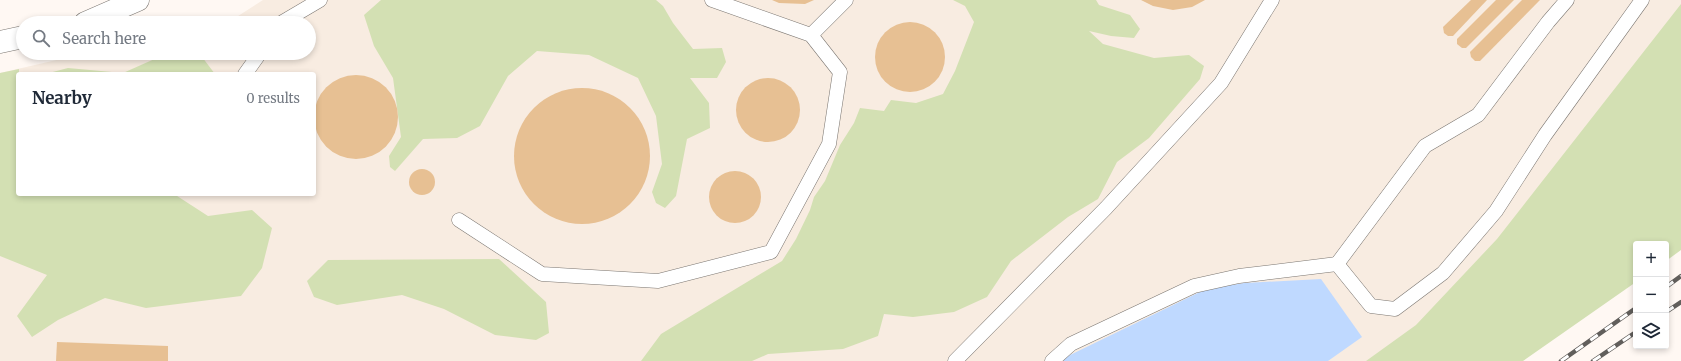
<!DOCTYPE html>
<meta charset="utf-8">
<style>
body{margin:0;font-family:Merriweather,serif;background:#f2f2f3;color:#1f2937}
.controls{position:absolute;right:12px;bottom:12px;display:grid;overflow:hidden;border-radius:4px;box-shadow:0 2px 6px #0003}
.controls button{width:36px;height:36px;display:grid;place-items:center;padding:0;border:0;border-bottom:1px solid #e0e1e3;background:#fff;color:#1f2937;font:20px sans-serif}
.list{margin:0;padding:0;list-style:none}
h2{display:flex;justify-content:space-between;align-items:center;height:52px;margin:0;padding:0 16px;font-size:17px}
h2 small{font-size:13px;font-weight:400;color:#747a83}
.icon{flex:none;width:22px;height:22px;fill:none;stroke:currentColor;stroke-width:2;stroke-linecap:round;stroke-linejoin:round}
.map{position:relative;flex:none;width:1681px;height:361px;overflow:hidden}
.search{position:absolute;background:#fff;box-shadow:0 2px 6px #0003;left:16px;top:16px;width:300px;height:44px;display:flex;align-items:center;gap:10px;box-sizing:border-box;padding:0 14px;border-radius:22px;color:#747a83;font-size:15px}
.panel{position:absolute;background:#fff;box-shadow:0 2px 6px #0003;left:16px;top:72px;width:300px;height:124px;border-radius:4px}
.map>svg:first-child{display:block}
.built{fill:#f8ece1;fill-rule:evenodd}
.green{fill:#d3e0b3}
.water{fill:#bfd9ff}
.building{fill:#e7c093}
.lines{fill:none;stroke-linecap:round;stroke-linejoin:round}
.service-casing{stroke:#7b7671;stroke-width:15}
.minor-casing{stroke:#7b7671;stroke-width:23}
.service{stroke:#fff;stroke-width:14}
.minor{stroke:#fff;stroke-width:22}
.rail-casing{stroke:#615e5b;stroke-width:4.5}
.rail{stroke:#fff;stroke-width:3;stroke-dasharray:9;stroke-linecap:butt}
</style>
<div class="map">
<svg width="1681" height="361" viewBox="0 0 1681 361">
<rect width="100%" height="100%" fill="#fff8f3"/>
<!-- built -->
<path class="built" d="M263,0H1681V205L1464,361H0V73L87,53H309V23H215L235,18ZM18,74H314V194H18Z"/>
<!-- green -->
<g class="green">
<path d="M381,0H656L663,6L673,23L693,49L722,48L726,62L717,78H690L709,103L710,128L687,139L676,196L665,208L656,203L652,192L662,164L656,116L638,78L589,55L537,51L508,76L480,126L457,138L423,139L395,171L390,167L389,156L401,137L393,78L374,46L364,15Z"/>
<path d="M953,0H1096L1099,5L1130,15L1140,29L1134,38L1111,36L1089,31L1103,44L1154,58L1189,55L1204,66L1200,79L1149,138L1117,162L1098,199L1068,217L1011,261L987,297L954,312L913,317L884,314L878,336L843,349L768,354L752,361H641L661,334L782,261L796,239L810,210L814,197L825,181L840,145L854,123L860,108L884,111L891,100L916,103L943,94L955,71L974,22L965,6Z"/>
<path d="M1681,4V250L1666,261V244H1636V282L1523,361H1366L1416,325L1497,239Z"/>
<path d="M168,53H199L215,74H45L68,68L123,73Z"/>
<path d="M19,69L18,194H174L208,216L252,210L272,228L262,268L241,296L146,308L105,298L58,320L32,337L17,316L47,275L0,256V73Z"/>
<path d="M499,259L546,302L549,333L536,340L495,335L444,309L402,295L337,305L314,297L307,281L328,260Z"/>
</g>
<!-- water -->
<path class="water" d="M1321,279L1362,337L1328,361H1063L1068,356L1206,289L1244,283Z"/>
<!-- building -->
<g class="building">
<path d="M772,0H814L805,4L779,3Z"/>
<path d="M1141,0H1205L1192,7L1173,10L1153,6Z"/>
<path d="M1471,0H1487L1453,36H1448L1444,33L1443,27Z"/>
<path d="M1496,0H1514L1466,48H1462L1457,44V39Z"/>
<path d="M1522,0H1540L1480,61H1475L1471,57L1470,52Z"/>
<circle cx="910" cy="57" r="35"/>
<circle cx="356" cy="117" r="42"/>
<circle cx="768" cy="110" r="32"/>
<circle cx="582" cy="156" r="68"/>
<circle cx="422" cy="182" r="13"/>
<circle cx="735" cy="197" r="26"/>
<path d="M57,342L168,346V361H56Z"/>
</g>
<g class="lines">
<!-- service casing -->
<g class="service-casing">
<g id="service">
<path d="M281,23L320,0"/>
<path d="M811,35L846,0"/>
<path d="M245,74L260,53"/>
<path d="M459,220L542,274L658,281L771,252L829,144L840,72L811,35L712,0"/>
<path d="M1337,264L1425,146L1478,115L1548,22L1567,0"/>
<path d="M955,361L1106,208L1221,83L1272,0"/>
<path d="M1052,361L1071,344L1194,286L1239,276L1337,264L1371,306L1395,309L1443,273L1496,211L1545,135L1642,0"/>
</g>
</g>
<!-- minor casing -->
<g class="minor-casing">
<g id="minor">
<path d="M85,23L138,0"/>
<path d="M0,42L23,37"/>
</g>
</g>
<!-- service -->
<use href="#service" class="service"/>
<!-- minor -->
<use href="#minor" class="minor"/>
<!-- rail casing -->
<g class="rail-casing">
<g id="rail">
<path d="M1666,287L1681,276"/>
<path d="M1666,312L1681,302"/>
<path d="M1561,361L1636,308"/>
<path d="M1593,361L1636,332"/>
</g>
</g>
<!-- rail -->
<use href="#rail" class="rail"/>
</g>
</svg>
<div class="controls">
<button>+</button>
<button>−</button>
<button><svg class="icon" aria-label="layers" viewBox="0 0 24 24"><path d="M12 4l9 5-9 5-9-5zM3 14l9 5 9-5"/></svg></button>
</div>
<div class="search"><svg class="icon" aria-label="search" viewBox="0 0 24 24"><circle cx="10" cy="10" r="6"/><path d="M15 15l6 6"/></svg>Search here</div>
<section class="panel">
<h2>Nearby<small>0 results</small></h2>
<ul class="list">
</ul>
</section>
</div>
